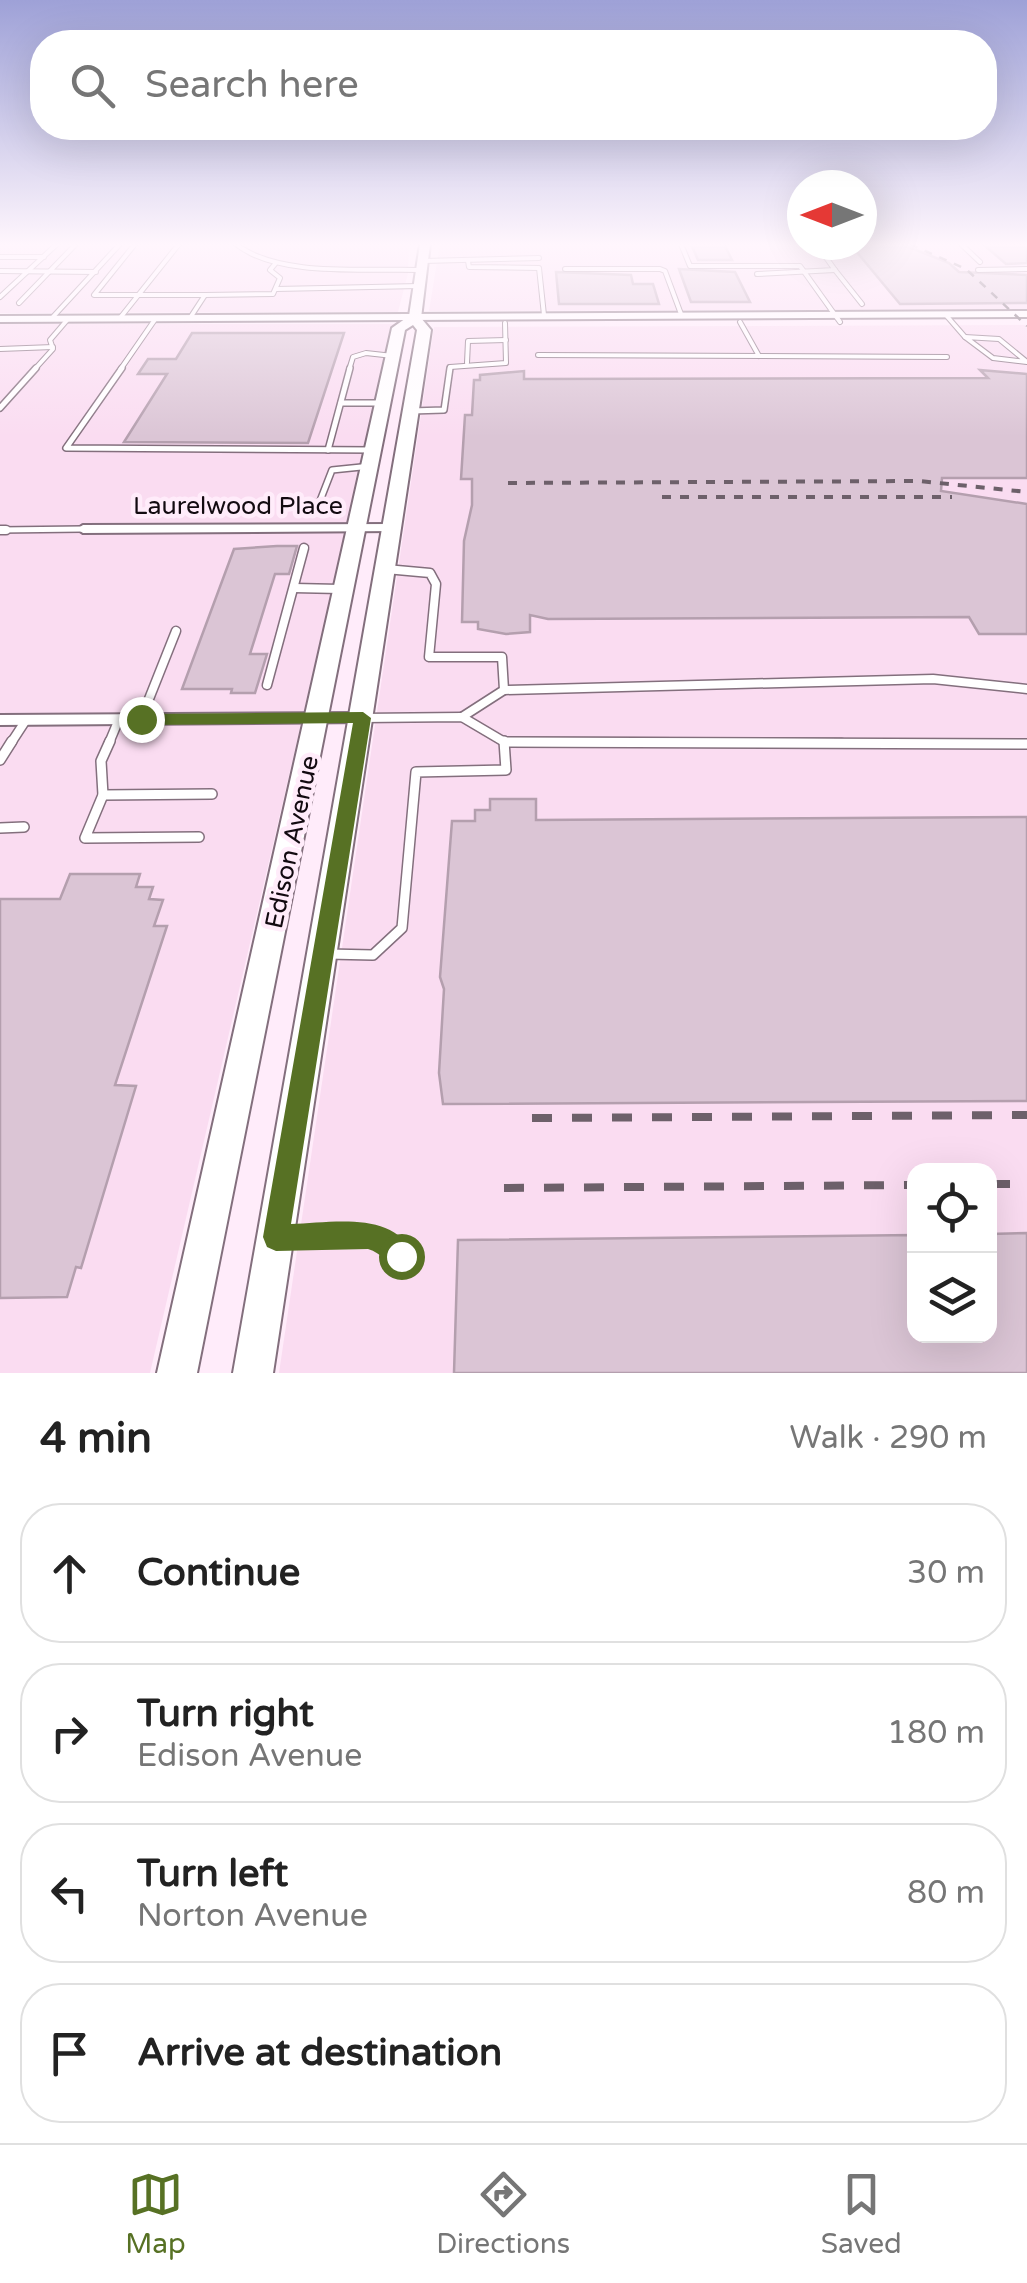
<!DOCTYPE html>
<meta charset="utf-8">
<style>
body{margin:0;font-family:"Varela Round",sans-serif;background:#f6f6f6;color:#222}
.controls{position:absolute;right:30px;bottom:30px;display:grid;overflow:hidden;border-radius:20px;box-shadow:0 10px 40px #0002}
.controls button{width:90px;height:90px;display:grid;place-items:center;padding:0;border:0;border-bottom:2px solid #e0e0e0;background:#fff;color:#222;font:50px sans-serif}
.compass{position:absolute;left:787px;top:170px;width:90px;height:90px;border-radius:50%;background:#fff;box-shadow:0 10px 40px #0002;rotate:270deg}
.stop{position:absolute;width:30px;height:30px;margin:-22px;border:8px solid #577124;border-radius:50%;background:#fff}
.stop.end{background:#577124;border-color:#fff;box-shadow:0 2px 10px #0008}
.list{margin:0;padding:0;list-style:none}
h2{display:flex;justify-content:space-between;align-items:center;height:130px;margin:0;padding:0 40px;font-size:42px}
h2 small{font-size:32px;font-weight:400;color:#767676}
.list li{display:grid;grid-template-columns:65px 1fr auto;gap:30px;align-items:center;box-sizing:border-box;height:140px;margin:0 20px 20px;padding:0 20px;border:2px solid #e0e0e0;border-radius:40px}
.list b{display:block;font-size:38px;white-space:nowrap}
.list p{margin:0;font-size:32px;white-space:nowrap;color:#767676}
.list em{font-size:32px;font-style:normal;color:#767676}
.icon{flex:none;width:55px;height:55px;fill:none;stroke:currentColor;stroke-width:2;stroke-linecap:round;stroke-linejoin:round}
.map{position:relative;flex:none;width:1027px;height:1373px;overflow:hidden}
.search{position:absolute;background:#fff;box-shadow:0 10px 40px #0002;left:30px;right:30px;top:30px;height:110px;display:flex;align-items:center;gap:25px;box-sizing:border-box;padding:0 35px;border-radius:40px;color:#767676;font-size:38px}
.sheet{height:770px;background:#fff}
nav{display:flex;justify-content:space-around;align-items:center;box-sizing:border-box;height:140px;border-top:2px solid #e0e0e0;background:#fff;font-size:28px;color:#767676}
nav a{display:grid;justify-items:center;gap:5px}
nav .on{color:#577124}
.map>svg:first-child{display:block}
.built{fill:#fadcf1;fill-rule:evenodd}
.building{fill:#dbc5d5;stroke:#b49fae;stroke-width:2.5}
.lines{fill:none;stroke-linecap:round;stroke-linejoin:round}
.service-far4-casing{stroke:#836f7d;stroke-width:6}
.service-far3-casing{stroke:#836f7d;stroke-width:8}
.service-far2-casing{stroke:#836f7d;stroke-width:11}
.service-far1-casing{stroke:#836f7d;stroke-width:12}
.service-casing{stroke:#836f7d;stroke-width:15}
.minor-casing{stroke:#836f7d;stroke-width:4}
.secondary-casing{stroke:#836f7d;stroke-width:4}
.primary-casing{stroke:#836f7d;stroke-width:4}
.service-far4{stroke:#fff;stroke-width:4}
.service-far3{stroke:#fff;stroke-width:5}
.service-far2{stroke:#fff;stroke-width:8}
.service-far1{stroke:#fff;stroke-width:9}
.service{stroke:#fff;stroke-width:11}
.minor{fill:#fff;fill-rule:evenodd}
.secondary{fill:#fff;fill-rule:evenodd}
.primary{fill:#fff;fill-rule:evenodd}
.rail-far2{stroke:#6d606a;stroke-width:2.5;stroke-dasharray:8 8;stroke-linecap:butt}
.rail-far1{stroke:#6d606a;stroke-width:4;stroke-dasharray:9 9;stroke-linecap:butt}
.rail{stroke:#6d606a;stroke-width:8;stroke-dasharray:20 20;stroke-linecap:butt}
.route{fill:#577124}
.labels{text-anchor:middle;dominant-baseline:central;stroke-width:9;stroke-linejoin:round;paint-order:stroke}
.street-label{font-size:25px;fill:#120a10;stroke:#ffecfa}
</style>
<div class="map">
<svg width="1027" height="1373" viewBox="0 0 1027 1373">
<rect width="100%" height="100%" fill="#ffecfa"/>
<!-- built -->
<g class="built">
<path d="M0,244H409L408,273L398,312L0,313Z"/>
<path d="M440,244H1027V309L429,311Z"/>
<path d="M0,324H394L150,1373H0Z"/>
<path d="M1027,325V1373H279L434,327ZM914,1170H990V1336H914Z"/>
</g>
<!-- building -->
<g class="building">
<path d="M691,244H724L732,260H698Z"/>
<path d="M901,244L949,263L959,272L1027,275V303L900,304L851,245Z"/>
<path d="M983,244H1027V263L1006,264Z"/>
<path d="M679,269L735,272L750,302H691Z"/>
<path d="M556,272L631,275L633,284H653L659,304H559Z"/>
<path d="M192,333H344L308,443L124,442L167,374H138L148,359H176Z"/>
<path d="M980,370L1027,374V478H942L941,491L1027,504V634H979L969,617L548,619L530,615V632L506,634L478,629V622H462L464,541L472,505V479H461L465,415H472L474,380H480V375L524,371V379L988,378Z"/>
<path d="M277,546H297L289,574H275L250,654H267L255,693H231L232,689H182L234,549Z"/>
<path d="M490,799H536V820L1027,817V1101L443,1104L439,1073L444,989L440,977L452,821H475V810H490Z"/>
<path d="M70,874H140L136,887H153L149,899L163,900L154,926H167L115,1085L136,1086L81,1268L76,1267L67,1297L0,1298V899H60Z"/>
<path d="M1027,1233V1373H454L458,1240L914,1235V1336H990V1234Z"/>
</g>
<g class="lines">
<!-- service-far4 casing -->
<g class="service-far4-casing">
<g id="service-far4">
<path d="M135,244L94,295H205"/>
<path d="M236,244C278,278 368,268 422,270"/>
<path d="M681,244L690,266H800L840,322"/>
<path d="M961,244L980,262"/>
<path d="M0,257H44"/>
<path d="M423,261L539,258"/>
<path d="M468,261L469,267L539,268L544,315"/>
<path d="M565,269H660L665,271L681,314"/>
<path d="M835,270L862,304"/>
<path d="M978,270L1027,269"/>
<path d="M0,271L96,272"/>
<path d="M757,274L835,270L817,245"/>
<path d="M276,289L419,286"/>
<path d="M0,297L57,244"/>
<path d="M19,303L76,244"/>
<path d="M945,314L965,337"/>
<path d="M120,318L179,244"/>
<path d="M190,318L205,295L273,294L280,278L270,270L275,264"/>
<path d="M51,319L120,244"/>
<path d="M740,322L759,356"/>
<path d="M965,337L999,339L1027,362L993,358Z"/>
<path d="M0,349L53,347"/>
<path d="M538,355L947,357"/>
<path d="M467,363L468,341L506,340"/>
<path d="M34,370L53,349L50,340L68,319"/>
<path d="M120,370L156,318"/>
<path d="M349,370L353,357L366,353L393,356"/>
<path d="M450,370V367L506,363L505,323"/>
</g>
</g>
<!-- service-far3 casing -->
<g class="service-far3-casing">
<g id="service-far3">
<path d="M122,368L66,448L374,450"/>
<path d="M341,403H381"/>
<path d="M0,408L36,368"/>
<path d="M411,411L444,410L450,368"/>
<path d="M328,450L350,368"/>
<path d="M318,506L332,470L371,466"/>
<path d="M0,530L83,529"/>
</g>
</g>
<!-- service-far2 casing -->
<g class="service-far2-casing">
<g id="service-far2">
<path d="M0,530H6"/>
<path d="M386,569L430,573L436,584L429,657H502L504,690L462,717"/>
<path d="M294,588L340,589"/>
<path d="M267,685L304,548"/>
<path d="M504,690L933,679L1027,689"/>
<path d="M363,718L462,717L506,743"/>
<path d="M141,719L176,631"/>
<path d="M506,742L842,743"/>
<path d="M11,743L26,720"/>
<path d="M109,743L119,719"/>
</g>
</g>
<!-- service-far1 casing -->
<g class="service-far1-casing">
<g id="service-far1">
<path d="M110,741L101,761L103,795L85,838L199,837"/>
<path d="M506,742L1027,744"/>
<path d="M0,760L12,741"/>
<path d="M103,795L212,794"/>
<path d="M0,828L24,827"/>
<path d="M328,954L373,955L402,928L416,772L506,770L504,741"/>
</g>
</g>
<!-- service casing -->
<g class="service-casing">
<path id="service" d="M286,1237C326,1236 368,1227 401,1256"/>
</g>
<!-- minor casing -->
<g class="minor-casing">
<g id="minor">
<path d="M393,524L399,528L397,531L83,533L77,529L83,525Z"/>
<path d="M363,713L368,714L371,718L368,722L0,725V715Z"/>
</g>
</g>
<!-- secondary casing -->
<g class="secondary-casing">
<path id="secondary" d="M1027,311V317L0,322V316Z"/>
</g>
<!-- primary casing -->
<g class="primary-casing">
<path id="primary" d="M420,244H430L421,318L431,330L273,1373H233L417,330L413,325L405,330L197,1373H157L392,328L409,316Z"/>
</g>
<!-- service-far4 -->
<use href="#service-far4" class="service-far4"/>
<!-- service-far3 -->
<use href="#service-far3" class="service-far3"/>
<!-- service-far2 -->
<use href="#service-far2" class="service-far2"/>
<!-- service-far1 -->
<use href="#service-far1" class="service-far1"/>
<!-- service -->
<use href="#service" class="service"/>
<!-- minor -->
<use href="#minor" class="minor"/>
<!-- secondary -->
<use href="#secondary" class="secondary"/>
<!-- primary -->
<use href="#primary" class="primary"/>
<!-- rail-far2 -->
<path class="rail-far2" d="M910,244L966,269L1027,326"/>
<!-- rail-far1 -->
<g class="rail-far1">
<path d="M508,483L919,481L1027,492"/>
<path d="M662,497H952"/>
</g>
<!-- rail -->
<g class="rail">
<path d="M532,1118L1027,1115"/>
<path d="M990,1184H1027"/>
<path d="M504,1188L914,1185"/>
</g>
</g>
<!-- sky -->
<linearGradient id="sky" x2="0" y2="1"><stop stop-color="#9ea1d7"/><stop offset="0.56" stop-color="#fff6fd"/><stop offset="1" stop-color="#fff6fd" stop-opacity="0"/></linearGradient>
<rect width="1027" height="437" fill="url(#sky)"/>
<!-- route -->
<path class="route" d="M363,712L371,718L291,1224C332,1223 395,1210 414,1256L410,1266L401,1270C387,1264 382,1253 368,1249L276,1251L267,1247L263,1237L353,723L141,725L133,719L141,714Z"/>
<g class="labels">
<!-- street labels -->
<g class="street-label">
<text x="238" y="506">Laurelwood Place</text>
<text transform="translate(292 842) rotate(-78)">Edison Avenue</text>
</g>
</g>
</svg>
<div class="controls">
<button><svg class="icon" aria-label="locate" viewBox="0 0 24 24"><circle cx="12" cy="12" r="6"/><path d="M12 2v4M12 18v4M2 12h4M18 12h4"/></svg></button>
<button><svg class="icon" aria-label="layers" viewBox="0 0 24 24"><path d="M12 4l9 5-9 5-9-5zM3 14l9 5 9-5"/></svg></button>
</div>
<svg class="compass" viewBox="-18 -18 36 36"><path d="M0-13l5 13h-10z" fill="#e53935"/><path d="M0 13l5-13h-10z" fill="#767676"/></svg>
<div class="stop" style="left:401px;top:1256px"></div>
<div class="stop end" style="left:141px;top:719px"></div>
<div class="search"><svg class="icon" aria-label="search" viewBox="0 0 24 24"><circle cx="10" cy="10" r="6"/><path d="M15 15l6 6"/></svg>Search here</div>
</div>
<section class="sheet">
<h2>4 min<small>Walk · 290 m</small></h2>
<ul class="list">
<li><svg class="icon" aria-label="ahead" viewBox="0 0 24 24"><path d="M12 20V5M6 11l6-6 6 6"/></svg><div><b>Continue</b></div><em>30 m</em></li>
<li><svg class="icon" aria-label="right" viewBox="0 0 24 24"><path d="M7 20v-9h11M14 6l5 5-5 5"/></svg><div><b>Turn right</b><p>Edison Avenue</p></div><em>180 m</em></li>
<li><svg class="icon" aria-label="left" viewBox="0 0 24 24"><path d="M17 20v-9H6M10 6l-5 5 5 5"/></svg><div><b>Turn left</b><p>Norton Avenue</p></div><em>80 m</em></li>
<li><svg class="icon" aria-label="arrive" viewBox="0 0 24 24"><path d="M6 21V4h12l-3 4 3 4H6"/></svg><div><b>Arrive at destination</b></div></li>
</ul>
</section>
<nav>
<a class="on"><svg class="icon" aria-label="map" viewBox="0 0 24 24"><path d="M3 6l6-2 6 2 6-2v14l-6 2-6-2-6 2zM9 4v14M15 6v14"/></svg>Map</a>
<a><svg class="icon" aria-label="directions" viewBox="0 0 24 24"><path d="M12 3l9 9-9 9-9-9zM9 14v-3h6M13 9l2 2-2 2"/></svg>Directions</a>
<a><svg class="icon" aria-label="saved" viewBox="0 0 24 24"><path d="M7 4h10v16l-5-4-5 4z"/></svg>Saved</a>
</nav>
